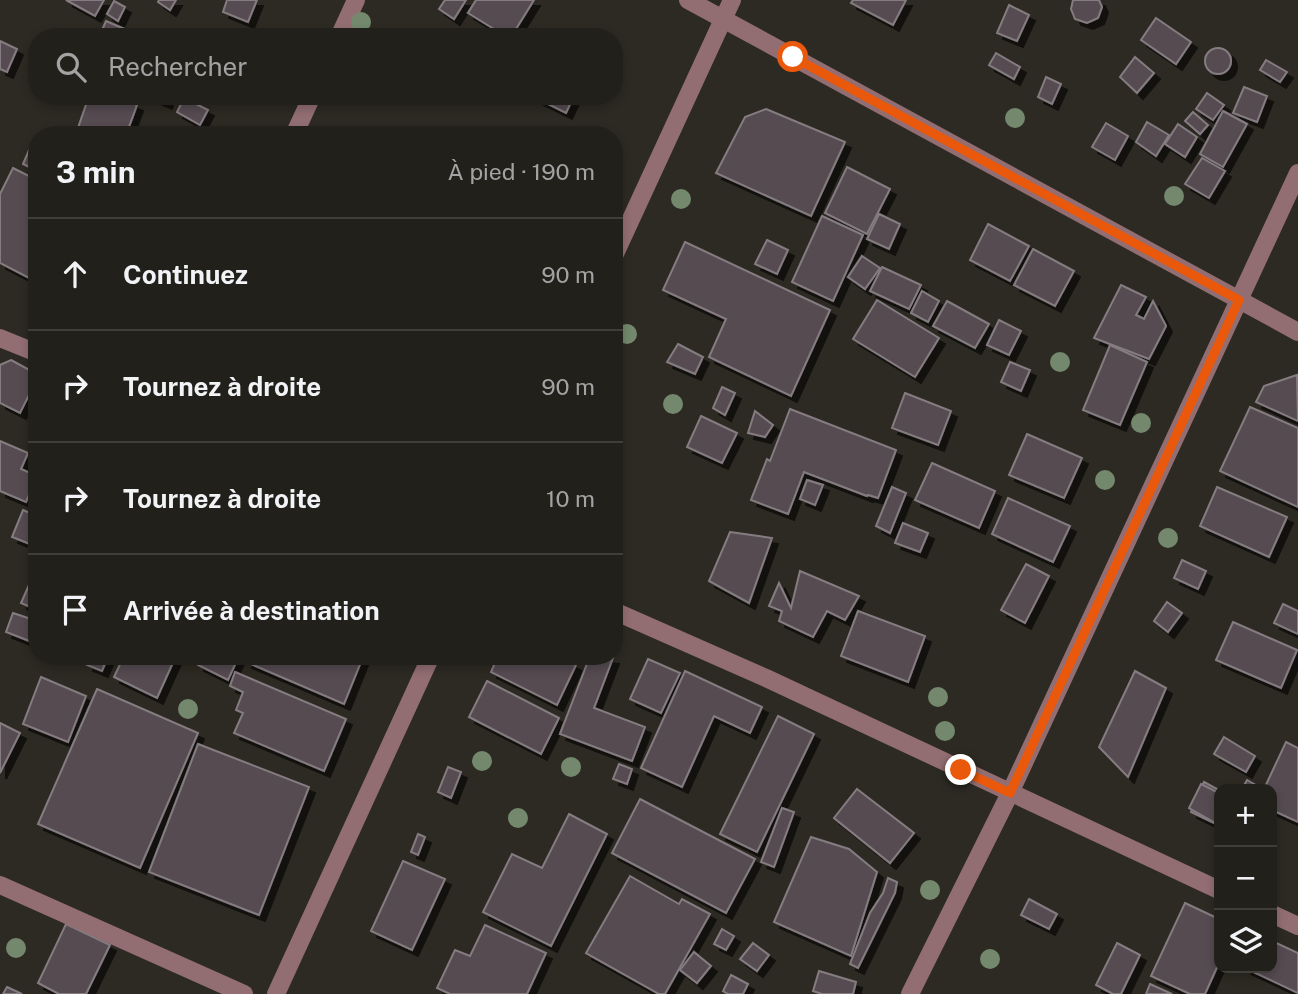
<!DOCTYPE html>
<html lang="fr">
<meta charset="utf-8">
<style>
body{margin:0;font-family:"Public Sans",sans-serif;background:#2e2d27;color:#f1f3f6}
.controls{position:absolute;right:21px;bottom:21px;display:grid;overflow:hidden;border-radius:14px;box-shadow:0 4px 10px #0003}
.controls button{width:63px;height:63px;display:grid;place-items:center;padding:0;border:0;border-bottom:2px solid #3f3e39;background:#22201a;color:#f1f3f6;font:35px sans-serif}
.stop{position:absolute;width:21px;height:21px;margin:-16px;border:5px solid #ea580c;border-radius:50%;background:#fff}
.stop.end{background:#ea580c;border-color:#fff;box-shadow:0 2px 7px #0008}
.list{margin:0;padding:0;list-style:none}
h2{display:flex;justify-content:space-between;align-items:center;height:91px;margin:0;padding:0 28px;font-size:30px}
h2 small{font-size:23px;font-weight:400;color:#a2a3a2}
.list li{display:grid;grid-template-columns:46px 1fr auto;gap:21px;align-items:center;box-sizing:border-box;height:112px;padding:0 28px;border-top:2px solid #3f3e39}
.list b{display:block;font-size:26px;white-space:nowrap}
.list em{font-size:23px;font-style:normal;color:#a2a3a2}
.icon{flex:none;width:38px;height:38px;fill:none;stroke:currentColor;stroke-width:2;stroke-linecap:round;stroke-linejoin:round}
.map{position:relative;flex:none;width:1298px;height:994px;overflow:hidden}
.search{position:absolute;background:#22201a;box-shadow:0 4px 10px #0003;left:28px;top:28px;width:595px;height:77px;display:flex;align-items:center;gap:18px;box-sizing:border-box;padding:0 24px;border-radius:28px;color:#a2a3a2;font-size:26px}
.panel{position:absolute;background:#22201a;box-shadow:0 4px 10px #0003;left:28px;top:126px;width:595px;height:539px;border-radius:28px}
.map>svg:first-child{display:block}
.building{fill:#544c51;stroke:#857c81;stroke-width:2;filter:url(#shadow)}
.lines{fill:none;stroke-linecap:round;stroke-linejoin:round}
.minor{stroke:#926e72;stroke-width:18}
.tree{fill:#73886c}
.route{stroke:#ea580c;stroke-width:9}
</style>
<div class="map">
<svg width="1298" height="994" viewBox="0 0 1298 994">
<defs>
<filter id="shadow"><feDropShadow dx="6" dy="6" stdDeviation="0" flood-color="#0009"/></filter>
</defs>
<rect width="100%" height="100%" fill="#2d2a23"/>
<!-- building -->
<g class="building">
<path d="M66,0H104L95,16Z"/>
<path d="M159,0H176L170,10L158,2Z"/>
<path d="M227,0H257L248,22L223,12Z"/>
<path d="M445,0H466L454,19L439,9Z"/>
<path d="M476,0H534L511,37H507L468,13Z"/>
<path d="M853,0H906L893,25L851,3Z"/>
<path d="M1073,0H1099L1102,7L1098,18L1087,23L1075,19L1071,9Z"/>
<path d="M114,1L125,7L118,21L107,14Z"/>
<path d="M1009,5L1029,15L1017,41L997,33Z"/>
<path d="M1156,18L1191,42L1176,64L1141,40Z"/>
<path d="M106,21L143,37H99Z"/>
<path d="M0,41L17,49L7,72L0,69Z"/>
<circle cx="1218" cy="61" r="13"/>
<path d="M996,53L1020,67L1014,79L989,65Z"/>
<path d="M1135,57L1154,73L1137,93L1120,77Z"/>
<path d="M1266,60L1287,72L1280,82L1260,70Z"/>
<path d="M1046,77L1061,84L1052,104L1038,97Z"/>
<path d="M1244,87L1267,96L1257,122L1233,113Z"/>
<path d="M1207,93L1224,105L1213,120L1196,109Z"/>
<path d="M89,96H115L137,105L126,135H97L78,128Z"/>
<path d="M150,96H168L166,103Z"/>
<path d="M532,96H574L566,113Z"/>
<path d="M184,98L208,110L200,125L177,112Z"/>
<path d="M766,109L845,142L811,216L716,173L745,117Z"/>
<path d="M1223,111L1247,124L1223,167L1200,154Z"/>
<path d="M1193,112L1208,125L1200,134L1185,121Z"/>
<path d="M1147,122L1169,135L1156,156L1136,142Z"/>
<path d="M1106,123L1128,136L1115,160L1092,147Z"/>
<path d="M1178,124L1197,137L1185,157L1165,144Z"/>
<path d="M443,130L460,134V135H442Z"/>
<path d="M29,150L37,153V171L23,164Z"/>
<path d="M1202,158L1225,171L1209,198L1185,184Z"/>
<path d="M847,167L890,189L867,234L825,213Z"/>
<path d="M13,168L37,180V263L29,278L0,263V194Z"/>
<path d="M879,214L900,224L889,249L867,239Z"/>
<path d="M822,216L863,235L833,301L792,282Z"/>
<path d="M988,224L1029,246L1010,281L970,260Z"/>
<path d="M767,240L788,250L777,274L755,264Z"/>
<path d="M685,242L830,310L791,396L709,357L726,319L663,290Z"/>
<path d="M1033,249L1074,271L1055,306L1014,285Z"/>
<path d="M862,256L880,268L865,289L848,277Z"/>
<path d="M882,267L921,285L909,309L870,291Z"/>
<path d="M1121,285L1146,297L1136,315L1144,319L1153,301L1166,326L1149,359L1094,338Z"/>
<path d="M922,291L939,301L928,322L911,313Z"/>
<path d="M877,300L939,338L915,377L853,339Z"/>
<path d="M947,301L989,324L975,348L933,326Z"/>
<path d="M999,320L1021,331L1009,355L987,345Z"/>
<path d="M678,344L703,357L695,374L667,362Z"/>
<path d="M1110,345L1147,362L1120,425L1083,410Z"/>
<path d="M11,360L37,374V379L20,413L0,403V365Z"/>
<path d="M1010,362L1030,370L1021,391L1001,382Z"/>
<path d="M1297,375L1298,421L1256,402L1264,386Z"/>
<path d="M722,387L735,393L725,415L713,408Z"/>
<path d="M905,393L951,411L938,445L892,428Z"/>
<path d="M1250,407L1298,428V507L1220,471Z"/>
<path d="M790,409L896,450L878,498L868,495L867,496L804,472L788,514L751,500L767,459L770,461Z"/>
<path d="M755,411L773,425L765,437L748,433Z"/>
<path d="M701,416L737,433L722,463L687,447Z"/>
<path d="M1027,434L1082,458L1064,498L1009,475Z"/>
<path d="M0,441L28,453L21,469L37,476L26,502L0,491Z"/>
<path d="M932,463L995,491L979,528L915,500Z"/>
<path d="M807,480L823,485L815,505L800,499Z"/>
<path d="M892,487L906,493L890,533L876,526Z"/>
<path d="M1217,487L1287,517L1269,557L1200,526Z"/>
<path d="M1008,498L1070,526L1053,562L992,534Z"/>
<path d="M23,510L37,516L35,546L12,537Z"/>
<path d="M903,523L928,533L920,552L895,543Z"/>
<path d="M730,532L772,538L749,603L709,581Z"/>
<path d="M1182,560L1206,571L1198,589L1174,578Z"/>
<path d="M1026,564L1049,576L1025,623L1001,610Z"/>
<path d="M37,567V610L21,603Z"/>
<path d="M800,571L859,596L845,620L827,611L813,637L779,621L782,611L769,606L779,583L791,608Z"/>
<path d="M1167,602L1182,613L1168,632L1154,621Z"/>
<path d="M1283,604L1298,611V634L1274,623Z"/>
<path d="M858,611L925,636L908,682L841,656Z"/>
<path d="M13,613L37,621V644L6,632Z"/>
<path d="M1233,622L1297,650L1281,688L1216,660Z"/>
<path d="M90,656L107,659L102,671L87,665Z"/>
<path d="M124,656H176L157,698L114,677Z"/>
<path d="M202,656H239L228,680L198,665Z"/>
<path d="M249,656H362L363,657L344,704L246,662Z"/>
<path d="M498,656H557L576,665L557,705L491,672Z"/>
<path d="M590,656L613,658L594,708L645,727L632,761L560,734Z"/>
<path d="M648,659L680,673L661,713L630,699Z"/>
<path d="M685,671L762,707L750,733L714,716L682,787L641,768Z"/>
<path d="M1135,671L1166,688L1128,777L1099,747Z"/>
<path d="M235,672L346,719L324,771L234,733L243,713L236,710L243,692L230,686Z"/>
<path d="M41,677L86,696L68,742L23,724Z"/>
<path d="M487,681L559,718L541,754L469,717Z"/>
<path d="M97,689L198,733L140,868L38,824Z"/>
<path d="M778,716L814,734L757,852L720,834Z"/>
<path d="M0,723L20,733L0,773Z"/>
<path d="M1224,737L1255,756L1246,772L1214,754Z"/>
<path d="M1286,742L1298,748V822L1272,810V789H1264Z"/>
<path d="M198,744L309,787L259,915L149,872Z"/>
<path d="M619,764L632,769L627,784L613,779Z"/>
<path d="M448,767L461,772L451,798L438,792Z"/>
<path d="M1247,780L1261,788L1260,789H1242Z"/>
<path d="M1204,782L1219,790L1218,825L1191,812Z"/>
<path d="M1201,784L1219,793V825L1189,808Z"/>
<path d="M857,789L914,833L890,863L834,818Z"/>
<path d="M640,799L755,859L726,913L612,853Z"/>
<path d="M782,808L794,812L774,867L761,862Z"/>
<path d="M569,814L607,834L551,946L483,912L512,854L542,868Z"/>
<path d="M418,834L425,837L418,855L411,852Z"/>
<path d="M811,837L849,849L877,872L851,956L774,922Z"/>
<path d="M403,861L445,879L412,950L371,931Z"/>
<path d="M630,876L679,904L682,899L710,914L665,994H659L586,953Z"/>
<path d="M888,878L897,882L895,893L858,968L850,964L870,913L883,893Z"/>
<path d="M1029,899L1057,914L1049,929L1021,915Z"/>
<path d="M1185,903L1219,919V963L1205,994H1190L1151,976Z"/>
<path d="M66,924L110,945L86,994H59L38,983Z"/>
<path d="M485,925L546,953L527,994H450L437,988L455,950L470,956Z"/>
<path d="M722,929L734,936L726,950L714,944Z"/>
<path d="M1272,941L1298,953V993L1245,968H1272Z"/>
<path d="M753,943L769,955L757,971L740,959Z"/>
<path d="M1117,943L1140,955L1121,994H1113L1096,985Z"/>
<path d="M694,952L711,966L697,983L680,970Z"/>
<path d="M819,971L856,982L853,994H822L813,991Z"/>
<path d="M731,975L748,984L743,994H728L723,991Z"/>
<path d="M1150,984L1172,994H1146Z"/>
<path d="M7,987L22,994H3Z"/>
</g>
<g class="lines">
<!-- minor -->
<g class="minor">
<path d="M688,0L1298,332"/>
<path d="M339,37L356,0"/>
<path d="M294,135L312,96"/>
<path d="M614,256L732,0"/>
<path d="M0,338L37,353"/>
<path d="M614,611L766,678L1219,890"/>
<path d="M0,885L244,994"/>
<path d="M1272,914L1298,926"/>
<path d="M276,994L431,656"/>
<path d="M910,994L1010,793L1298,173"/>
</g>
</g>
<!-- trees -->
<g class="tree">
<circle cx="361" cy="22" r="10"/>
<circle cx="1015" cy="118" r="10"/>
<circle cx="1174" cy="196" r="10"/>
<circle cx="681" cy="199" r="10"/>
<circle cx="627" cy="334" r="10"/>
<circle cx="1060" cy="362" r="10"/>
<circle cx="673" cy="404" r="10"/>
<circle cx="1141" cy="423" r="10"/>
<circle cx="1105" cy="480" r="10"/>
<circle cx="1168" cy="538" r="10"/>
<circle cx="938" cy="697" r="10"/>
<circle cx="188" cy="709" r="10"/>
<circle cx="945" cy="731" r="10"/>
<circle cx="482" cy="761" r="10"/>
<circle cx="571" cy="767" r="10"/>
<circle cx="518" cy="818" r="10"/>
<circle cx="930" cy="890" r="10"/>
<circle cx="16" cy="948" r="10"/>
<circle cx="990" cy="959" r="10"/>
</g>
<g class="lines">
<!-- route -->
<path class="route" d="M793,57L1239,300L1010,793L961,770"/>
</g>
</svg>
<div class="controls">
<button>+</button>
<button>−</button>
<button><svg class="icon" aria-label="layers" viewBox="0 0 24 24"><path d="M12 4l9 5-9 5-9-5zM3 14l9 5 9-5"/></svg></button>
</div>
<div class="stop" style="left:793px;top:57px"></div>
<div class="stop end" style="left:961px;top:770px"></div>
<div class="search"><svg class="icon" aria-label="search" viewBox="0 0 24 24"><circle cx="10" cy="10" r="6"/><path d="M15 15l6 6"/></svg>Rechercher</div>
<section class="panel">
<h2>3 min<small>À pied · 190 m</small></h2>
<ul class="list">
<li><svg class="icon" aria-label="ahead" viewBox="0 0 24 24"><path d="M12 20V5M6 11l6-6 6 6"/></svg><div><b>Continuez</b></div><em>90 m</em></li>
<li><svg class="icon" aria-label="right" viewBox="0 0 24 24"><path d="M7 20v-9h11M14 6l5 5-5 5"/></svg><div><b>Tournez à droite</b></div><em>90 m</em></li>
<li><svg class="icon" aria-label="right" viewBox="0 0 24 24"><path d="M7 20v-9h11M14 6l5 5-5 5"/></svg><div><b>Tournez à droite</b></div><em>10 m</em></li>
<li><svg class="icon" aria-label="arrive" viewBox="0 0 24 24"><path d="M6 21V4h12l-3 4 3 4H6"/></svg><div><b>Arrivée à destination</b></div></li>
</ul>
</section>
</div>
